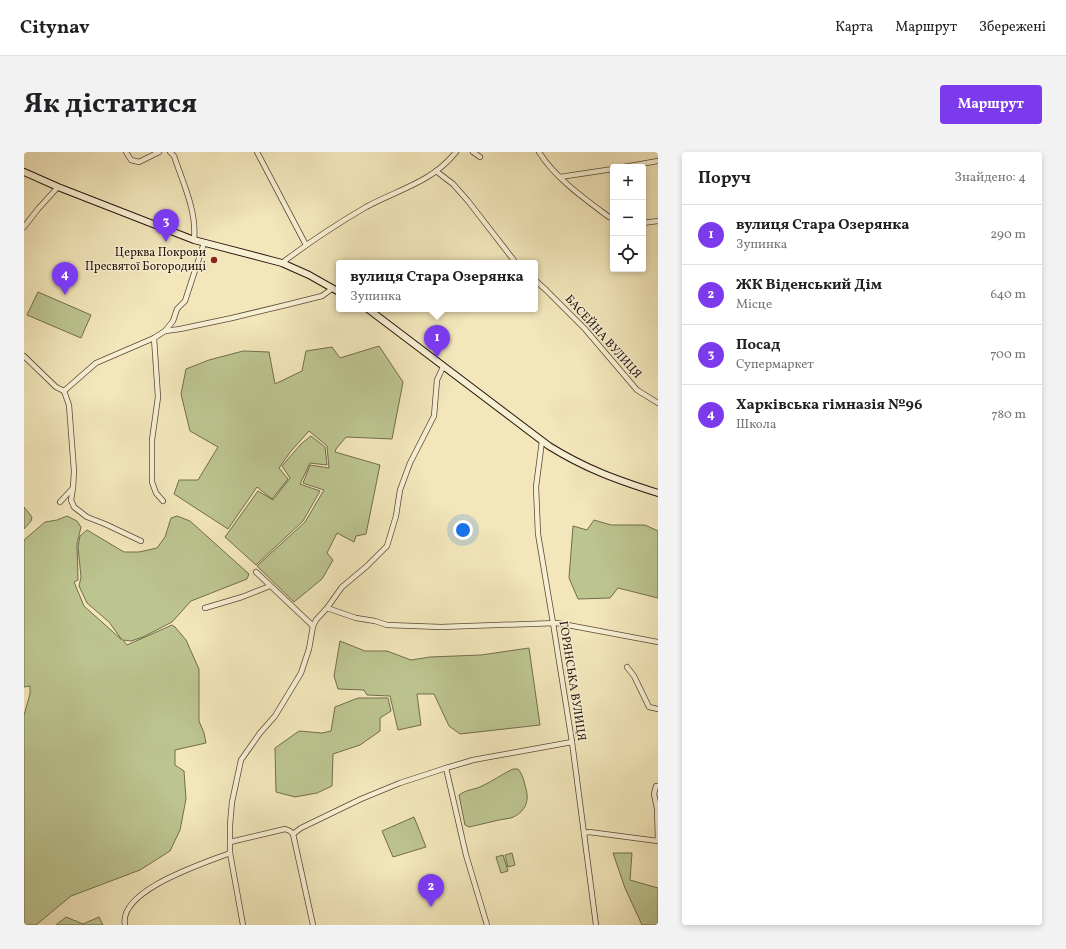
<!DOCTYPE html>
<html lang="uk">
<meta charset="utf-8">
<style>
body{margin:0;font-family:Vollkorn,serif;background:#f2f2f2;color:#202124}
.controls{position:absolute;right:12px;top:12px;display:grid;overflow:hidden;border-radius:4px;box-shadow:0 2px 6px #0003}
.controls button{width:36px;height:36px;display:grid;place-items:center;padding:0;border:0;border-bottom:1px solid #e0e0e0;background:#fff;color:#202124;font:20px sans-serif}
.you{position:absolute;left:439px;top:378px;width:14px;height:14px;margin:-10px;border:3px solid #fff;border-radius:50%;background:#1a73e8;box-shadow:0 0 0 6px #1a73e833}
.badge{display:grid;place-items:center;width:26px;height:26px;border-radius:50%;background:#7c3aed;color:#fff;font-size:13px;font-weight:700}
.pin{position:absolute;translate:-50% -33px;filter:drop-shadow(0 1px 2px #0008)}
.pin::after{content:'';position:absolute;top:21px;width:14px;height:12px;background:inherit;clip-path:polygon(0 0,100% 0,50% 100%)}
.popup{position:absolute;left:312px;top:108px;width:202px;height:52px;box-sizing:border-box;display:grid;place-content:center;border-radius:4px;background:#fff;filter:drop-shadow(0 1px 3px #0005);font-size:13px;white-space:nowrap;color:#757577}
.popup b{font-size:15px;color:#202124}
.popup::after{content:'';position:absolute;left:50%;top:100%;margin-left:-8px;border:8px solid transparent;border-top-color:#fff}
.list{margin:0;padding:0;list-style:none}
h2{display:flex;justify-content:space-between;align-items:center;height:52px;margin:0;padding:0 16px;font-size:17px}
h2 small{font-size:13px;font-weight:400;color:#757577}
.list li{display:grid;grid-template-columns:26px 1fr auto;gap:12px;align-items:center;box-sizing:border-box;height:60px;padding:0 16px;border-top:1px solid #e0e0e0}
.list b{display:block;font-size:15px;white-space:nowrap}
.list p{margin:0;font-size:13px;white-space:nowrap;color:#757577}
.list em{font-size:13px;font-style:normal;color:#757577}
.icon{flex:none;width:22px;height:22px;fill:none;stroke:currentColor;stroke-width:2;stroke-linecap:round;stroke-linejoin:round}
.map{position:relative;flex:none;width:634px;height:773px;overflow:hidden;border-radius:4px}
header{display:flex;align-items:center;gap:24px;box-sizing:border-box;height:56px;padding:0 20px;background:#fff;border-bottom:1px solid #e0e0e0}
header strong{font-size:19px}
nav{display:flex;gap:22px;margin-inline-start:auto;font-size:14px}
.intro{display:flex;align-items:center;justify-content:space-between;box-sizing:border-box;height:96px;padding:0 24px}
h1{margin:0;font-size:28px}
.button{padding:10px 18px;border-radius:4px;background:#7c3aed;color:#fff;font-size:14px;font-weight:700}
main{display:flex;gap:24px;padding:0 24px}
aside{flex:1;background:#fff;border-radius:4px;box-shadow:0 2px 6px #0003}
.map>svg:first-child{display:block}
.green{fill:#bcc48f;stroke:#726c4e}
.lines{fill:none;stroke-linecap:round;stroke-linejoin:round}
.street-casing{stroke:#5a4838;stroke-width:6}
.secondary-casing{stroke:#27140d;stroke-width:8}
.street{stroke:#f7efd2;stroke-width:4.5}
.secondary{stroke:#f7efd2;stroke-width:6}
.poi-dot{fill:#8f2418;stroke:#f7efd2;stroke-width:1.5}
.labels{text-anchor:middle;dominant-baseline:central;stroke-width:3;stroke-linejoin:round;paint-order:stroke}
.poi-label{font-size:12px;fill:#27140d;stroke:#f7efd2;text-anchor:end}
.street-label{font-size:12px;fill:#27140d;stroke:#f7efd2}
</style>
<header>
<strong>Citynav</strong>
<nav><a>Карта</a><a>Маршрут</a><a>Збережені</a></nav>
</header>
<div class="intro"><h1>Як дістатися</h1><a class="button">Маршрут</a></div>
<main>
<div class="map">
<svg width="634" height="773" viewBox="0 0 634 773">
<rect width="100%" height="100%" fill="#f2e6ba"/>
<filter id="stains"><feTurbulence type="fractalNoise" baseFrequency=".005" numOctaves="4"/><feColorMatrix values="0 0 0 0 .2 0 0 0 0 .09 0 0 0 0 .02 0 0 0 .5 -.17"/></filter>
<radialGradient id="worn" r=".72"><stop offset=".6" stop-color="#630" stop-opacity="0"/><stop offset="1" stop-color="#630" stop-opacity=".3"/></radialGradient>
<!-- green -->
<g class="green">
<path d="M14,140L67,163L57,186L3,163Z"/>
<path d="M355,194L379,230L368,287L322,285L312,297L311,300L356,313L342,382L332,384L330,390L313,381L303,401L309,408L298,427L270,450L233,414L281,370L300,338L279,331L286,313L305,316L303,294L285,279L267,299L255,316L264,327L248,347L233,335L204,377L150,342L155,328H174L194,295L166,279L157,242L162,217L185,208L219,199L245,200L251,232L278,219L282,199L308,195L316,206Z"/>
<path d="M287,284L301,295L303,313L286,311L276,332L296,339L279,369L232,413L201,385L234,339L249,348L266,326L258,314L277,292Z"/>
<path d="M0,355L8,365L7,369L0,377Z"/>
<path d="M43,364L53,369L57,375L53,392L54,428L50,430L60,454L98,488L85,470L63,451L55,434L57,425L54,395L56,384L63,378L100,400H115L133,396L141,385L147,366L153,364L166,369L225,422L223,427L167,449L148,470L119,485L107,489L99,488L103,493L148,473L151,475L162,488L175,517V569L180,581L182,591L151,598V613L160,619L162,647L156,678L146,699L116,718L47,744L12,773H0V563L6,542V534L0,535V388L21,370L33,368Z"/>
<path d="M570,368L587,373H621L634,379V446L594,436L586,446L554,447L545,426L549,374L563,378Z"/>
<path d="M316,489L341,499H363L387,508L406,505L457,503L505,496L516,573L436,582L425,574L410,542H393L397,573L374,578L366,544L343,543L340,538L314,537L310,524Z"/>
<path d="M334,546H364L367,559L356,566V579L336,593L309,602L308,634L293,641L271,645L252,640L251,596L275,579L298,581L307,579L311,555Z"/>
<path d="M489,617H494C499,623 500,629 502,637C506,650 500,661 487,666C483,667 479,667 475,668C465,670 455,673 445,675L441,673L435,643C443,637 450,638 458,634C469,629 478,622 489,617Z"/>
<path d="M390,665L402,695L369,705L358,679Z"/>
<path d="M488,701L491,713L484,715L481,703Z"/>
<path d="M589,701H608L606,728L634,736V773H618L601,736Z"/>
<path d="M479,703L484,719L477,721L472,705Z"/>
<path d="M42,765L59,772L75,765L79,773H32Z"/>
</g>
<g class="lines">
<!-- street casing -->
<g class="street-casing">
<g id="street">
<path d="M102,0L107,8L115,10L135,0"/>
<path d="M146,0L150,4C159,31 173,59 170,88"/>
<path d="M233,0L282,93"/>
<path d="M449,0L456,5"/>
<path d="M515,0C531,26 561,47 585,65L589,66"/>
<path d="M600,15L634,9"/>
<path d="M412,19L429,32L444,49L492,111"/>
<path d="M536,25L589,17"/>
<path d="M619,71L634,69"/>
<path d="M0,75L14,57L34,35"/>
<path d="M258,111C284,91 313,72 342,55C375,37 407,31 432,0"/>
<path d="M511,128L522,138L561,177L613,238L634,251"/>
<path d="M141,179L149,169L153,157L161,149L180,91"/>
<path d="M130,186L134,245L128,288V330L132,341L139,349"/>
<path d="M0,204L32,235L40,239L72,211L130,186L141,179L156,177L208,166L266,152L298,144L309,136"/>
<path d="M518,289L512,335L514,382L529,471L548,590L572,773"/>
<path d="M49,336L47,348L50,355L63,365L81,372L117,389"/>
<path d="M36,350L49,336L50,319L45,253L40,239"/>
<path d="M232,420L289,474"/>
<path d="M181,456L218,445L246,434"/>
<path d="M303,456L332,466L351,469L363,473L417,475L533,471L634,490"/>
<path d="M603,515L610,524L625,555L634,557"/>
<path d="M422,616L442,703L463,773"/>
<path d="M560,681L565,680L634,689"/>
<path d="M269,682L277,676L337,647L376,631L422,616L449,608L548,590"/>
<path d="M269,682L289,773"/>
<path d="M634,689L633,656L630,642L632,634H634"/>
<path d="M206,690L261,677L266,679L269,682"/>
<path d="M101,773C94,738 181,711 206,701"/>
<path d="M219,773L206,701V673L208,650L217,608L236,581L251,564L277,521L285,497L289,474L292,468L303,456L318,435L343,414L363,394L372,364L376,338L386,311L410,264L413,228L419,215"/>
</g>
</g>
<!-- secondary casing -->
<g class="secondary-casing">
<g id="secondary">
<path d="M0,20L34,35L170,88L258,111L285,123L315,140"/>
<path d="M344,157L525,294C562,317 593,328 634,341"/>
</g>
</g>
<!-- street -->
<use href="#street" class="street"/>
<!-- secondary -->
<use href="#secondary" class="secondary"/>
</g>
<!-- markers -->
<circle class="poi-dot" cx="190" cy="108" r="4"/>
<g class="labels">
<!-- poi labels -->
<g class="poi-label">
<text x="182" y="101">Церква Покрови<tspan x="182" dy="14">Пресвятої Богородиці</tspan></text>
</g>
<!-- street labels -->
<g class="street-label">
<text transform="translate(579 185) rotate(48)">БАСЕЙНА ВУЛИЦЯ</text>
<text transform="translate(548 529) rotate(81)">ГОРЯНСЬКА ВУЛИЦЯ</text>
</g>
</g>
<rect width="100%" height="100%" filter="url(#stains)"/>
<rect width="100%" height="100%" fill="url(#worn)"/>
</svg>
<div class="controls">
<button>+</button>
<button>−</button>
<button><svg class="icon" aria-label="locate" viewBox="0 0 24 24"><circle cx="12" cy="12" r="6"/><path d="M12 2v4M12 18v4M2 12h4M18 12h4"/></svg></button>
</div>
<div class="you"></div>
<div class="pin badge" style="left:413px;top:206px">1</div>
<div class="popup"><b>вулиця Стара Озерянка</b>Зупинка</div>
<div class="pin badge" style="left:407px;top:755px">2</div>
<div class="pin badge" style="left:142px;top:90px">3</div>
<div class="pin badge" style="left:41px;top:143px">4</div>
</div>
<aside>
<h2>Поруч<small>Знайдено: 4</small></h2>
<ul class="list">
<li><span class="badge">1</span><div><b>вулиця Стара Озерянка</b><p>Зупинка</p></div><em>290 m</em></li>
<li><span class="badge">2</span><div><b>ЖК Віденський Дім</b><p>Місце</p></div><em>640 m</em></li>
<li><span class="badge">3</span><div><b>Посад</b><p>Супермаркет</p></div><em>700 m</em></li>
<li><span class="badge">4</span><div><b>Харківська гімназія №96</b><p>Школа</p></div><em>780 m</em></li>
</ul>
</aside>
</main>
